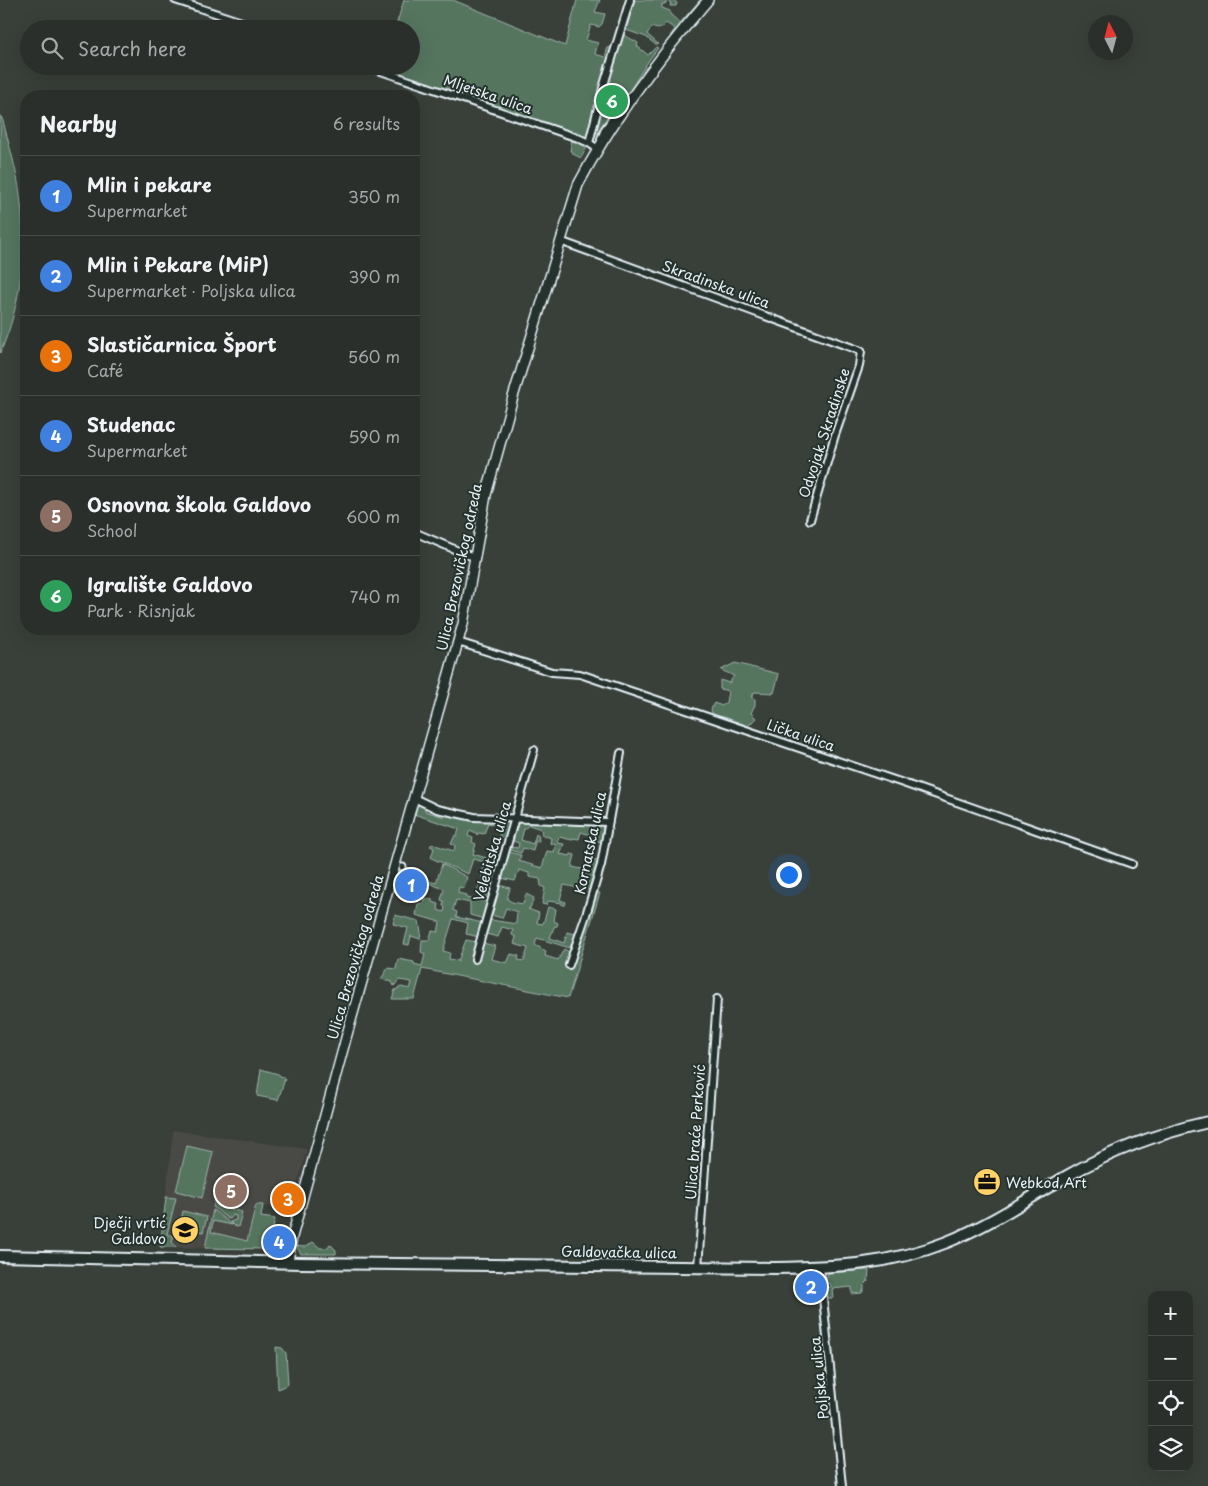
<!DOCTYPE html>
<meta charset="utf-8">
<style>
body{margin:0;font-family:"Playpen Sans",sans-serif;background:#333733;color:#f1f3f6}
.controls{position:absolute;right:15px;bottom:15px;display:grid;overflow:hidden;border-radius:10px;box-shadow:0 5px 20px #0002}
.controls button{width:45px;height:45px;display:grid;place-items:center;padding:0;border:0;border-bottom:1px solid #474a47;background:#2b2f2b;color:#f1f3f6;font:25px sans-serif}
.compass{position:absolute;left:1088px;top:15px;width:45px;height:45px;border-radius:50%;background:#2b2f2b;box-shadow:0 5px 20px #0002;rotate:354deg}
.you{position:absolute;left:788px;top:874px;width:18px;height:18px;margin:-12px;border:4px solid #fff;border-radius:50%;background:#1a73e8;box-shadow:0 0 0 8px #1a73e833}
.badge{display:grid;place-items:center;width:32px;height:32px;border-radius:50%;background:#d6ab8b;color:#fff;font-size:16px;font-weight:700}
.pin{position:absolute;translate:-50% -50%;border:2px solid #fff;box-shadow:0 1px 5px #0006}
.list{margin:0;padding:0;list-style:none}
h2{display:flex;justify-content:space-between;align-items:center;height:65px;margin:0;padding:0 20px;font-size:21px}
h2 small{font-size:16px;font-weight:400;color:#a6a9a9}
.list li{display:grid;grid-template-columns:32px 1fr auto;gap:15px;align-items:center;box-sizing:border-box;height:80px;padding:0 20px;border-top:1px solid #474a47}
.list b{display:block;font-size:19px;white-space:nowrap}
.list p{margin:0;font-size:16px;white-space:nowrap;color:#a6a9a9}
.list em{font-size:16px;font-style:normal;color:#a6a9a9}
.icon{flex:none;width:28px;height:28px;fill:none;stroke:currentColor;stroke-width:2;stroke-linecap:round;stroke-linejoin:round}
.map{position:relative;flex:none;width:1208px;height:1486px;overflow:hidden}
.search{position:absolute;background:#2b2f2b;box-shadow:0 5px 20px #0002;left:20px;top:20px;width:400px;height:55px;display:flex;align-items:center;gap:12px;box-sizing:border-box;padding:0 18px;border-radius:28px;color:#a6a9a9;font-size:19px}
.panel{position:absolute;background:#2b2f2b;box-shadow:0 5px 20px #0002;left:20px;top:90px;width:400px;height:545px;border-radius:20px}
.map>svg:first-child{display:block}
.built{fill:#494a45}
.green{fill:#54755f;stroke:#9eb3ac}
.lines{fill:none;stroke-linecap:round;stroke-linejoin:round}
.pedestrian-casing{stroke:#e8f1f8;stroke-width:9}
.minor-casing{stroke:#e8f1f8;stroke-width:10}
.secondary-casing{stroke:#e8f1f8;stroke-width:12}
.primary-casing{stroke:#e8f1f8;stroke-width:14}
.pedestrian{stroke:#26332d;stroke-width:5}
.minor{stroke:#26332d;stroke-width:6}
.secondary{stroke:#26332d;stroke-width:9}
.primary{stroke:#26332d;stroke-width:10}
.labels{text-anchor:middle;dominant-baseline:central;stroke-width:4;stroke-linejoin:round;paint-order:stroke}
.street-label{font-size:14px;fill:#e8f1f8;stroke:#26332d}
.poi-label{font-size:14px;fill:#e8f1f8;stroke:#26332d;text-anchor:start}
</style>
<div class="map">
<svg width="1208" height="1486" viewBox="0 0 1208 1486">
<rect width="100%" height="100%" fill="#393f39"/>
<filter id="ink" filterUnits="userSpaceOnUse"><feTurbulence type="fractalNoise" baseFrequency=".02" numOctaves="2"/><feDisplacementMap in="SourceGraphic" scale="10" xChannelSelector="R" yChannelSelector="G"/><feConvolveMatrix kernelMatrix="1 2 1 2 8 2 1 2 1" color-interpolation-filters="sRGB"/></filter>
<g filter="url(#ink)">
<!-- built -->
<path class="built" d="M173,1130L307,1149L294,1197L282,1195L281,1201H277L275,1208L263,1206L253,1249L160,1247Z"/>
<!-- green -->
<g class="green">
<path d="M404,0H453L565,46L577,0H600L595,12L605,14L602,24L599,27L591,25L586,40L598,43L595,54L605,57L608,47L612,49L587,137L585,138L390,71L383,67L411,66V29H395Z"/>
<path d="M635,0H673L677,3L676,6H670L671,3L667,1L665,4H662V8L670,11V14L680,23L700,0L701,2L672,37L670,36L675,29L666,23C661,28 659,31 652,27L647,34L658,44L656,45L646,37L626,30Z"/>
<path d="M621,35L626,36L638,43L637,46L648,55L656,47L658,48L649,60L630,90L594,137L606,88Z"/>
<path d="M0,114L3,121C9,145 17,171 20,195C27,248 22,304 0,353Z"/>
<path d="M572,139L587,147L581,158L573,154V152L570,151Z"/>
<path d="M735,663L779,674L774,693L754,692L752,698L755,699V705L751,713L756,718L748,726L724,717L713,716L711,709L714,703L722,706L726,702L728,691L720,689V680L729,683L734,676L721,670Z"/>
<path d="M420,803L426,806L425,811L444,817L447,812L508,821L510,824L506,839L499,836L501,826L488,823L484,834L478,833L477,835L476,833L470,830L468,836L473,838L472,842L476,844L473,854L490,859L493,852L502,854L499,866L473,859L468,874L431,858L434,848L430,846L432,844L454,851L455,845L451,844L455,835L457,836L459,829L414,814L416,805Z"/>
<path d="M519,821L602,825L603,831L602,842L593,840V836L581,832L579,839L572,838V840L559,837L557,843L564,844L560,854L570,856L571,854L575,855L572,867L587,870L590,859L598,860L589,890L564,885L560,900L566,902L565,905H562V903L548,901L546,905L542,904L545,888L541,886L540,879L529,877V873L519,870L515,881L501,878L509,852L521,855L519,861L542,868L547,851L554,852L556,845L550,843L551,838L542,835L541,829L529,825L524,829L521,840L533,844L536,834H538L539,841L535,842L533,851L523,848L521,853L510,850L511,847L518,848L519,843L512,841Z"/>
<path d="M442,864L467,877L464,888L459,887L458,893L466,895V898L487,902L488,904L484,919L470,915V903L456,900L453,910L457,912L456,917L483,923L479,937L466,934L468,923L453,919L443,951L450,953L449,959L458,961L466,940L477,942L472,960L477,963L483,943L495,946L491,959L507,963L511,954L519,956L518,960L524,961L528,948L514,944L516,937L512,935L513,930L502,927L498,937L486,934L491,920L516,924L517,912L506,908L502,918L491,915L499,885L510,888L507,899L512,902L523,904L526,894L534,898L530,908L528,909L539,913L537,923L543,924L548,907L556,909L554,921L558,923L557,926L554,927L550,938L564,943L567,932L575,934L570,948L537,938L535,945L546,951L545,956L558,960L564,949L569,952L566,963L571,964L595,892L600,893L568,998L422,969L414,999H392L395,990L401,987L410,989L412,982L399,980L394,986L392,982L381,979L388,968L396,969L398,959L414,962V964L422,966L425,954L421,952L422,940H429L432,931L438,932L440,922L416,915L418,904L424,903L425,899H432V902L439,904L438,910L444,912L445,907L443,906L444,901L441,900L444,889L418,879V878L436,883Z"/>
<path d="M484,864L498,867L494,881L482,878Z"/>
<path d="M481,881L493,884L489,898L476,894Z"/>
<path d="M395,915L419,921L421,932L420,939L411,936L409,945L404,944L408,928L393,924Z"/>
<path d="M261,1069L278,1074L285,1079L278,1100L257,1096Z"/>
<path d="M187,1146L213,1152L202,1198L176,1191Z"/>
<path d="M217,1193L220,1194L217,1206L242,1212L238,1227L234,1226L230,1222L236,1220V1216L233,1215L231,1218L228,1219L213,1207Z"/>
<path d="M166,1197L176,1198L167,1234L174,1236L172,1242L176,1247H160Z"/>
<path d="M256,1205H263L261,1217L275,1219L270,1241H265V1249L205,1248L213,1210L232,1225L213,1221L211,1232L247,1241Z"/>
<path d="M183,1211L207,1217L203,1232L180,1226Z"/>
<path d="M313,1242L320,1248H327L330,1244L336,1250V1254H301L296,1246L305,1247Z"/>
<path d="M869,1270L868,1281L864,1285V1291H862V1293L852,1294V1287L832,1289L833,1298H827L826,1288L831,1287V1285L826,1282L828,1273Z"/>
<path d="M276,1347L282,1348L286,1353L288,1384L278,1389Z"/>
</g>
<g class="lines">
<!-- pedestrian casing -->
<g class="pedestrian-casing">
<path id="pedestrian" d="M402,867H403"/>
</g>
<!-- minor casing -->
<g class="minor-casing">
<g id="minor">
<path d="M175,0L263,29"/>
<path d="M366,66L578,138L589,143L598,149"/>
<path d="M601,139L605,129L618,111"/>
<path d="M589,143L603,88L630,0"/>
<path d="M560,241L861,351L859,366L835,435L810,520"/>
<path d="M414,532L468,555L476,557"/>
<path d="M458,642L552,672L580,674L903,783L1132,864"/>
<path d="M414,798L437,809L474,817L607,822"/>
<path d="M475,959L534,750"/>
<path d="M569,965L586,915L601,865L621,753"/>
<path d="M698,1267L717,999"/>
<path d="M820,1268L842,1486"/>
</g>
</g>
<!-- secondary casing -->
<g class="secondary-casing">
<path id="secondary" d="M288,1261L292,1237L346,1038L463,624L486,495L513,397L578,185C613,118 659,57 708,0"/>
</g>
<!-- primary casing -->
<g class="primary-casing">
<path id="primary" d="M0,1256L301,1263L776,1268C837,1267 889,1265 947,1242C989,1225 1028,1199 1067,1176C1111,1151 1159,1133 1208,1122"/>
</g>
<!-- pedestrian -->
<use href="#pedestrian" class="pedestrian"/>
<!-- minor -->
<use href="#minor" class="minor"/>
<!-- secondary -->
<use href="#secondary" class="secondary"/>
<!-- primary -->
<use href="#primary" class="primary"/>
</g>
</g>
<!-- icons -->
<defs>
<g id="office-disc" transform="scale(1.4375)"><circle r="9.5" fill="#ffd166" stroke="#26332d"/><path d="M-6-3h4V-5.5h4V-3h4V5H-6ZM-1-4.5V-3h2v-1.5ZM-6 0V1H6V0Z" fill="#111"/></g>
<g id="school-disc" transform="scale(1.4375)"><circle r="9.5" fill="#ffd166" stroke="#26332d"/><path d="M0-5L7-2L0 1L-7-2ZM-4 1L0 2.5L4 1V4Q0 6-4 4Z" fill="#111"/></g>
</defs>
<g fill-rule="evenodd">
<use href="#office-disc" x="987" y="1182"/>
<use href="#school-disc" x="185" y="1230"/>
</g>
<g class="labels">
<!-- street labels -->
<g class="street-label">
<text transform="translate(488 94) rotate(19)">Mljetska ulica</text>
<text transform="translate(716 284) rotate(20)">Skradinska ulica</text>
<text transform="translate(824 433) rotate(-72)">Odvojak Skradinske</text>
<text transform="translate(459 567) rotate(-78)">Ulica Brezovičkog odreda</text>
<text transform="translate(801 735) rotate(19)">Lička ulica</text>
<text transform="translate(590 843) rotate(-78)">Kornatska ulica</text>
<text transform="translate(492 851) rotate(-74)">Velebitska ulica</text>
<text transform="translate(355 957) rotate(-74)">Ulica Brezovičkog odreda</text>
<text transform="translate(695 1132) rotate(-86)">Ulica braće Perković</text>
<text transform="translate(619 1252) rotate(1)">Galdovačka ulica</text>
<text transform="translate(819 1378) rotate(-96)">Poljska ulica</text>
</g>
<!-- poi labels -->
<g class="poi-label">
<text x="1006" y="1182">Webkod Art</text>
<text x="166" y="1222" text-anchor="end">Dječji vrtić<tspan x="166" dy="16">Galdovo</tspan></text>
</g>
</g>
</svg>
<div class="controls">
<button>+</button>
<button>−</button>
<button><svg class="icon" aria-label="locate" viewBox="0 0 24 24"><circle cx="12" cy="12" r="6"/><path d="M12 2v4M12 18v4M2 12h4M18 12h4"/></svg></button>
<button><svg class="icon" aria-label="layers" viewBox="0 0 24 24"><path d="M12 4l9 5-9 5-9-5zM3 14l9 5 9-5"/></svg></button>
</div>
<svg class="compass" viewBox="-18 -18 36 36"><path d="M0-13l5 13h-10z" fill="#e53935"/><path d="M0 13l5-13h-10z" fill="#a6a9a9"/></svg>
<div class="you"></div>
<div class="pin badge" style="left:411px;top:885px;background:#3f7fe0">1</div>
<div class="pin badge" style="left:811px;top:1287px;background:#3f7fe0">2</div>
<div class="pin badge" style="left:288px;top:1199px;background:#e8710a">3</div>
<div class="pin badge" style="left:279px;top:1242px;background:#3f7fe0">4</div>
<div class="pin badge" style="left:231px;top:1191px;background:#8d6e63">5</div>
<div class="pin badge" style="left:612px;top:101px;background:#2e9e5b">6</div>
<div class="search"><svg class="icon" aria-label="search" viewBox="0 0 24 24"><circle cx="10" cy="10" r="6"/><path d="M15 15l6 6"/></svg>Search here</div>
<section class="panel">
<h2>Nearby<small>6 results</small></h2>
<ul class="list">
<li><span class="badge" style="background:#3f7fe0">1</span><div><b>Mlin i pekare</b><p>Supermarket</p></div><em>350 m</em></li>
<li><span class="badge" style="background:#3f7fe0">2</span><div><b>Mlin i Pekare (MiP)</b><p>Supermarket · Poljska ulica</p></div><em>390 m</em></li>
<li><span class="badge" style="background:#e8710a">3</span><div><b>Slastičarnica Šport</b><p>Café</p></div><em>560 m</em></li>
<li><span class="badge" style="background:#3f7fe0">4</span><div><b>Studenac</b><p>Supermarket</p></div><em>590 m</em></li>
<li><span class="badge" style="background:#8d6e63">5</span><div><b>Osnovna škola Galdovo</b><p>School</p></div><em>600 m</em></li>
<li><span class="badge" style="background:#2e9e5b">6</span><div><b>Igralište Galdovo</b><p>Park · Risnjak</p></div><em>740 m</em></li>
</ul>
</section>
</div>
